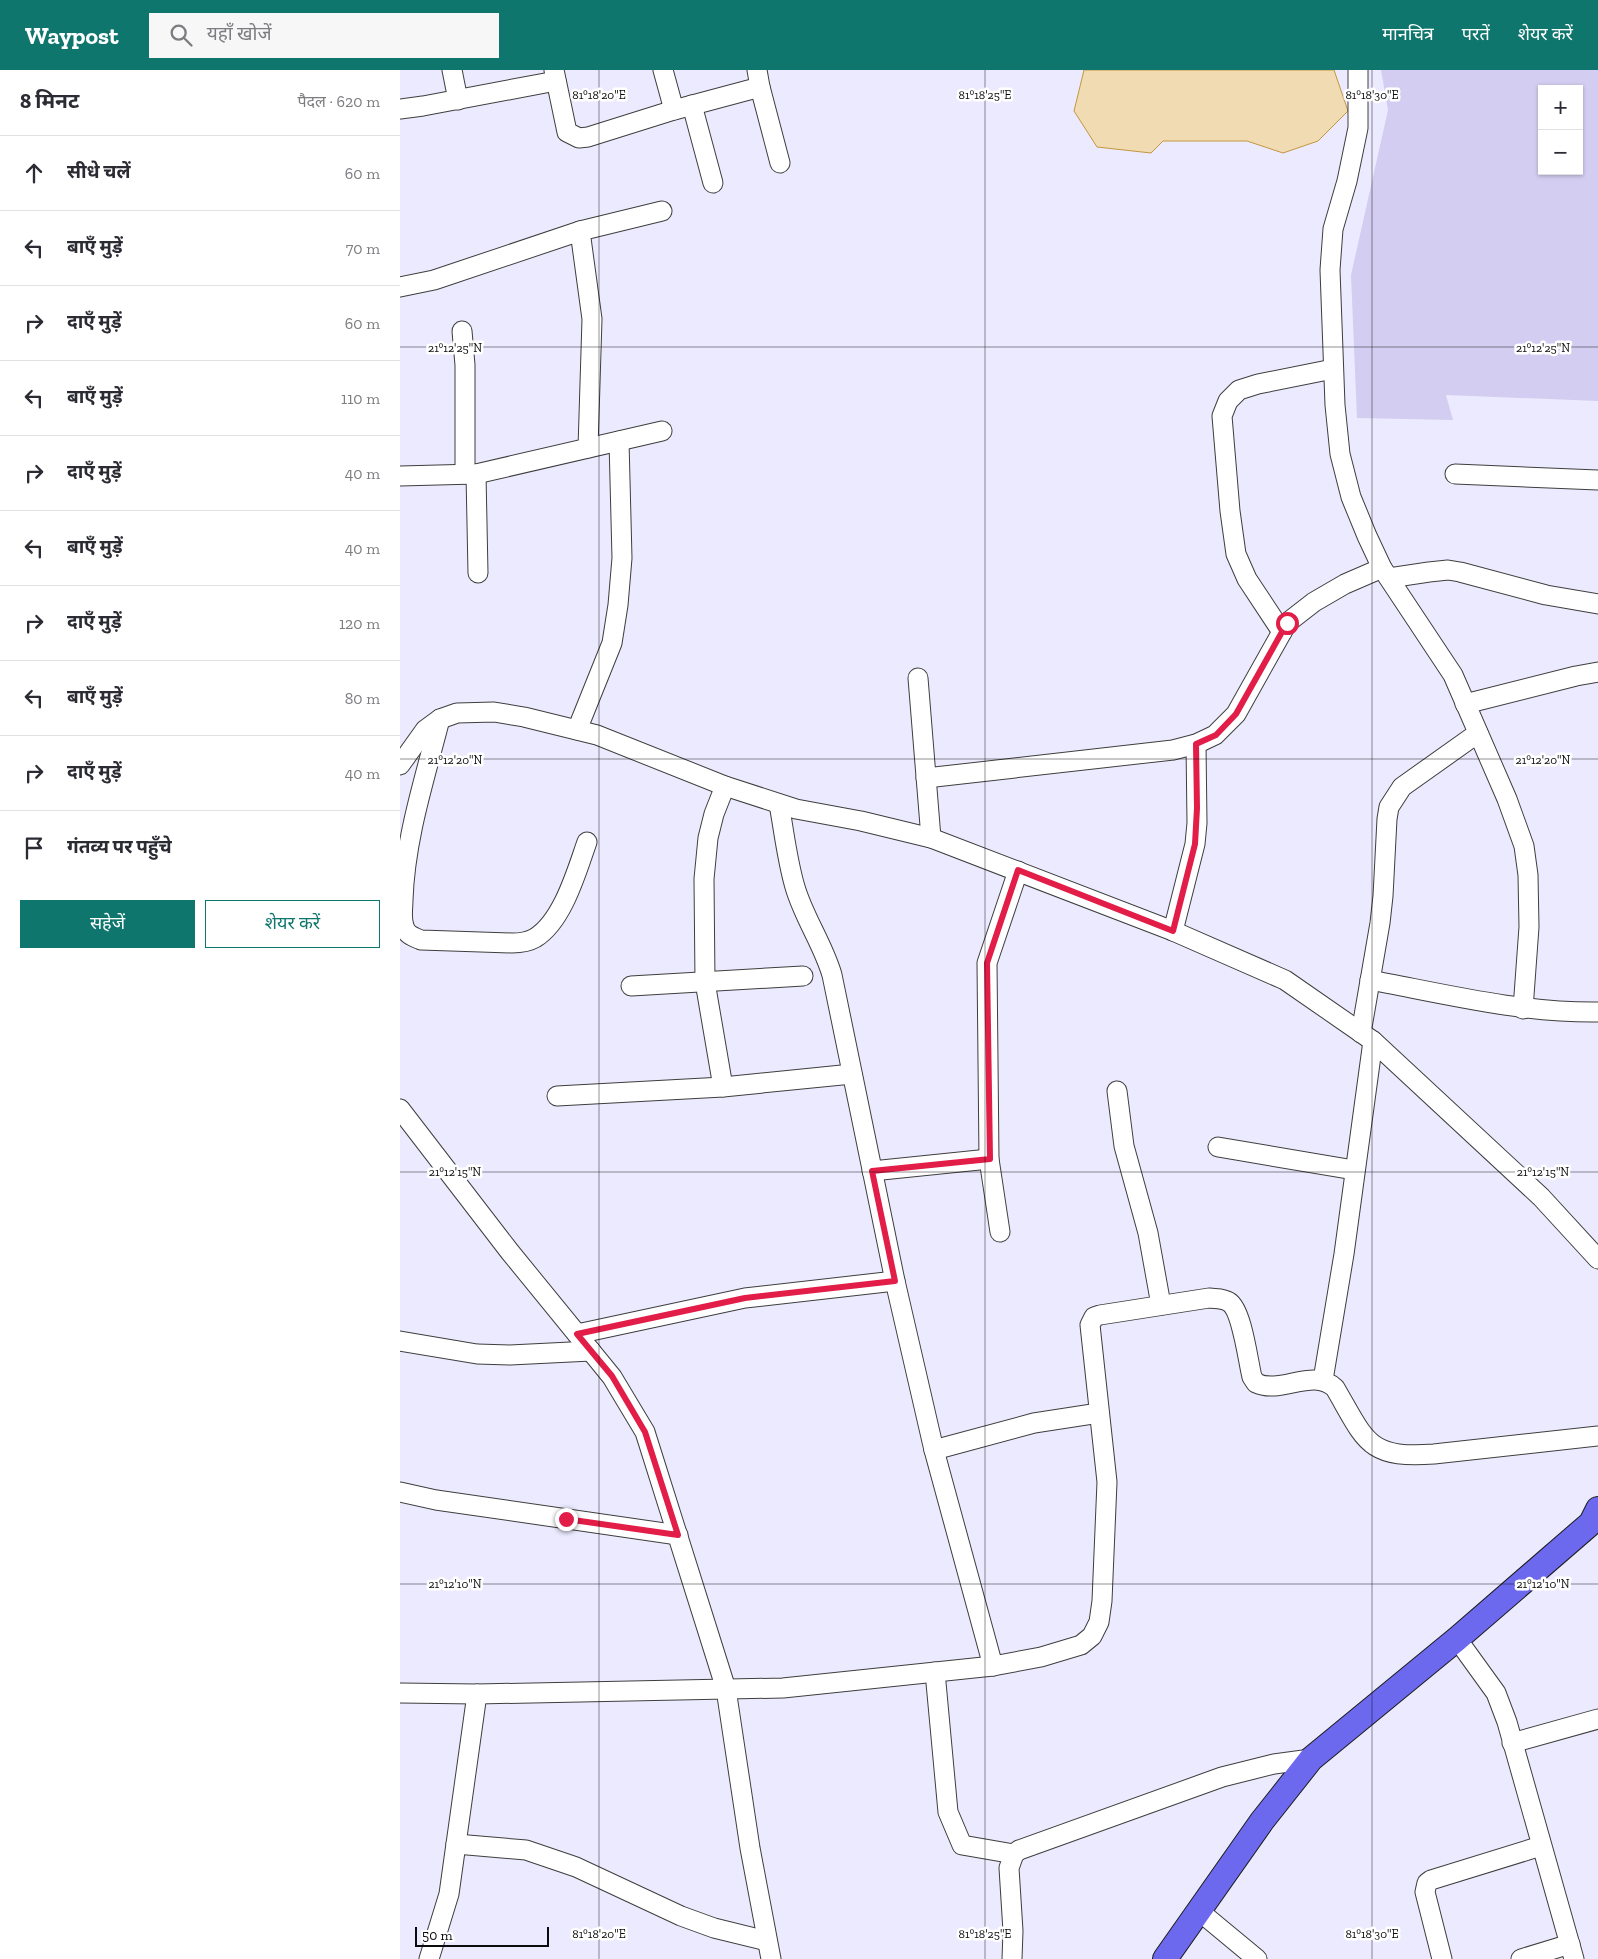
<!DOCTYPE html>
<html lang="hi">
<meta charset="utf-8">
<style>
body{margin:0;font-family:"Zilla Slab","Noto Sans Devanagari",serif;background:#f7f7f7;color:#2b2b33}
.controls{position:absolute;right:15px;top:15px;display:grid;overflow:hidden;border-radius:0px;box-shadow:0 1px 4px #0004}
.controls button{width:45px;height:45px;display:grid;place-items:center;padding:0;border:0;border-bottom:1px solid #e1e1e2;background:#fff;color:#2b2b33;font:25px sans-serif}
.scale{position:absolute;left:15px;bottom:12px;width:134px;box-sizing:border-box;padding-left:5px;border:2px solid #0b0b0b;border-top:0;font-size:14px;line-height:18px;white-space:nowrap;color:#0b0b0b;-webkit-text-stroke:4px #fff;paint-order:stroke}
.stop{position:absolute;width:15px;height:15px;margin:-11px;border:4px solid #e11d48;border-radius:50%;background:#fff}
.stop.end{background:#e11d48;border-color:#fff;box-shadow:0 1px 5px #0008}
.list{margin:0;padding:0;list-style:none}
h2{display:flex;justify-content:space-between;align-items:center;height:65px;margin:0;padding:0 20px;font-size:21px}
h2 small{font-size:16px;font-weight:400;color:#7c7c81}
.list li{display:grid;grid-template-columns:32px 1fr auto;gap:15px;align-items:center;box-sizing:border-box;height:75px;padding:0 20px;border-top:1px solid #e1e1e2}
.list b{display:block;font-size:19px;white-space:nowrap}
.list em{font-size:16px;font-style:normal;color:#7c7c81}
.actions{display:flex;gap:10px;padding:15px 20px}
.actions a{flex:1;padding:11px 0;border:1px solid #0f766e;border-radius:0px;text-align:center;font-size:18px;color:#0f766e}
.actions .main{background:#0f766e;color:#fff}
.icon{flex:none;width:28px;height:28px;fill:none;stroke:currentColor;stroke-width:2;stroke-linecap:round;stroke-linejoin:round}
.map{position:relative;flex:none;width:1198px;height:1889px;overflow:hidden}
header{display:flex;align-items:center;gap:30px;box-sizing:border-box;height:70px;padding:0 25px;background:#0f766e;color:#fff}
header strong{font-size:24px}
nav{display:flex;gap:28px;margin-inline-start:auto;font-size:18px}
.search{width:350px;height:45px;background:#f7f7f7;display:flex;align-items:center;gap:12px;box-sizing:border-box;padding:0 18px;border-radius:0px;color:#7c7c81;font-size:19px}
main{display:flex}
aside{flex:1;background:#fff}
.map>svg:first-child{display:block}
.farmland{fill:#d3cdf1;fill-rule:evenodd}
.water{fill:#f1dbb3;stroke:#c3973f}
.lines{fill:none;stroke-linecap:round;stroke-linejoin:round}
.minor-casing{stroke:#3e3e3e;stroke-width:21}
.major-casing{stroke:#1c1c1c;stroke-width:26}
.minor{stroke:#fff;stroke-width:19}
.major{stroke:#6c69ef;stroke-width:24}
.route{stroke:#e11d48;stroke-width:6}
.ticks{fill:none;stroke:#0b0b0b;stroke-width:1;stroke-opacity:0.45}
.ticks-label{font-size:12px;text-anchor:middle;fill:#0b0b0b;stroke:#fff;stroke-width:5;stroke-linejoin:round;paint-order:stroke}
</style>
<header>
<strong>Waypost</strong>
<div class="search"><svg class="icon" aria-label="search" viewBox="0 0 24 24"><circle cx="10" cy="10" r="6"/><path d="M15 15l6 6"/></svg>यहाँ खोजें</div>
<nav><a>मानचित्र</a><a>परतें</a><a>शेयर करें</a></nav>
</header>
<main>
<aside>
<h2>8 मिनट<small>पैदल · 620 m</small></h2>
<ul class="list">
<li><svg class="icon" aria-label="ahead" viewBox="0 0 24 24"><path d="M12 20V5M6 11l6-6 6 6"/></svg><div><b>सीधे चलें</b></div><em>60 m</em></li>
<li><svg class="icon" aria-label="left" viewBox="0 0 24 24"><path d="M17 20v-9H6M10 6l-5 5 5 5"/></svg><div><b>बाएँ मुड़ें</b></div><em>70 m</em></li>
<li><svg class="icon" aria-label="right" viewBox="0 0 24 24"><path d="M7 20v-9h11M14 6l5 5-5 5"/></svg><div><b>दाएँ मुड़ें</b></div><em>60 m</em></li>
<li><svg class="icon" aria-label="left" viewBox="0 0 24 24"><path d="M17 20v-9H6M10 6l-5 5 5 5"/></svg><div><b>बाएँ मुड़ें</b></div><em>110 m</em></li>
<li><svg class="icon" aria-label="right" viewBox="0 0 24 24"><path d="M7 20v-9h11M14 6l5 5-5 5"/></svg><div><b>दाएँ मुड़ें</b></div><em>40 m</em></li>
<li><svg class="icon" aria-label="left" viewBox="0 0 24 24"><path d="M17 20v-9H6M10 6l-5 5 5 5"/></svg><div><b>बाएँ मुड़ें</b></div><em>40 m</em></li>
<li><svg class="icon" aria-label="right" viewBox="0 0 24 24"><path d="M7 20v-9h11M14 6l5 5-5 5"/></svg><div><b>दाएँ मुड़ें</b></div><em>120 m</em></li>
<li><svg class="icon" aria-label="left" viewBox="0 0 24 24"><path d="M17 20v-9H6M10 6l-5 5 5 5"/></svg><div><b>बाएँ मुड़ें</b></div><em>80 m</em></li>
<li><svg class="icon" aria-label="right" viewBox="0 0 24 24"><path d="M7 20v-9h11M14 6l5 5-5 5"/></svg><div><b>दाएँ मुड़ें</b></div><em>40 m</em></li>
<li><svg class="icon" aria-label="arrive" viewBox="0 0 24 24"><path d="M6 21V4h12l-3 4 3 4H6"/></svg><div><b>गंतव्य पर पहुँचे</b></div></li>
</ul>
<div class="actions"><a class="main">सहेजें</a><a>शेयर करें</a></div>
</aside>
<div class="map">
<svg width="1198" height="1889" viewBox="0 0 1198 1889">
<rect width="100%" height="100%" fill="#eceafe"/>
<!-- farmland -->
<path class="farmland" d="M981,0H1198V331L1046,325L1053,350L957,348L951,205L988,40ZM1142,19H1179V101H1142Z"/>
<!-- water -->
<path class="water" d="M684,0H934L948,41L918,71L883,83L847,71H763L751,83L697,77L674,41Z"/>
<g class="lines">
<!-- minor casing -->
<g class="minor-casing">
<g id="minor">
<path d="M52,0L58,30"/>
<path d="M154,0L167,62L179,68L188,67L274,40L360,17L357,0"/>
<path d="M263,0L274,40"/>
<path d="M958,0V58L947,111L933,159L930,200L935,335L940,384L951,427L967,466L982,498L1053,605L1107,729L1124,776L1128,805L1129,857L1123,939"/>
<path d="M360,17L380,93"/>
<path d="M292,35L313,113"/>
<path d="M0,39L23,36L156,11"/>
<path d="M180,161L192,249L188,378"/>
<path d="M0,217L34,210L180,161L262,141"/>
<path d="M62,261L65,295V404"/>
<path d="M76,404L78,503"/>
<path d="M1055,404L1198,410"/>
<path d="M0,406L76,404L262,361"/>
<path d="M989,508L1029,502L1048,500L1060,502L1146,525L1198,534"/>
<path d="M882,562L847,509L836,484L830,441L822,346L828,331L839,320L858,314L933,299"/>
<path d="M518,608L531,768"/>
<path d="M1065,634L1176,606L1198,602"/>
<path d="M40,649C25,708 5,768 3,830C3,838 1,848 4,856C6,865 14,867 21,870L112,873C121,873 128,872 135,868C163,851 177,800 187,772"/>
<path d="M177,660L212,573L218,535L222,488L219,371"/>
<path d="M0,695L25,660L40,649L57,643L94,642L124,647L197,665L325,716L396,739L461,751L531,768L773,861L885,910L973,971L1141,1127L1198,1189"/>
<path d="M526,708L773,680L796,674L815,665L836,644L887,553L914,532L945,514L982,498"/>
<path d="M379,734C384,761 387,790 395,817C404,848 423,874 432,905L495,1211L534,1380L593,1596"/>
<path d="M773,861L795,774L797,753L796,674"/>
<path d="M970,910C1045,924 1121,943 1198,942"/>
<path d="M231,916L403,906"/>
<path d="M961,963L980,853L983,826L987,749L989,737L1002,717L1078,663"/>
<path d="M323,1017L305,912L304,809L308,768L314,744L325,716"/>
<path d="M717,1021L724,1076L748,1163L761,1235"/>
<path d="M157,1026L323,1017L452,1004"/>
<path d="M0,1039L110,1182L212,1307L245,1362L326,1619L350,1778L371,1889"/>
<path d="M818,1077L954,1100"/>
<path d="M472,1101L589,1089"/>
<path d="M600,1162L589,1089L587,893L618,801"/>
<path d="M177,1264L345,1228L495,1211"/>
<path d="M0,1271L77,1284L110,1285L191,1281"/>
<path d="M923,1310L944,1184L973,971"/>
<path d="M534,1380L634,1353L699,1343"/>
<path d="M0,1422L36,1430L278,1465"/>
<path d="M1057,1569L1096,1623L1107,1652L1174,1889"/>
<path d="M535,1602L548,1742L562,1775L614,1784"/>
<path d="M0,1623L77,1624L383,1618L593,1596L641,1587L681,1575L692,1566L699,1552L702,1531L707,1412L690,1255L694,1247L700,1245L809,1228C816,1229 823,1228 829,1232C842,1240 848,1291 852,1307L856,1313C881,1325 913,1297 935,1318C966,1371 967,1389 1034,1384L1198,1366"/>
<path d="M1112,1673L1198,1649"/>
<path d="M56,1774L126,1780L176,1797L281,1846L314,1858L367,1871"/>
<path d="M799,1841L857,1889"/>
<path d="M29,1889L49,1824L77,1624"/>
<path d="M612,1889L613,1861L609,1798L614,1784L619,1780L822,1707L874,1694L911,1689"/>
<path d="M1042,1889L1025,1822L1027,1813L1031,1810L1141,1776"/>
<path d="M1121,1889L1170,1874"/>
</g>
</g>
<!-- major casing -->
<g class="major-casing">
<path id="major" d="M765,1889L862,1751L911,1689L1057,1569L1191,1453L1198,1439"/>
</g>
<!-- minor -->
<use href="#minor" class="minor"/>
<!-- major -->
<use href="#major" class="major"/>
</g>
<g class="lines">
<!-- route -->
<path class="route" d="M166,1449L278,1465L245,1362L212,1306L177,1264L345,1228L495,1211L472,1101L590,1089L587,893L618,800L773,861L795,774L797,738L796,674L816,665L836,644L887,553"/>
</g>
<!-- ticks -->
<path class="ticks" d="M199,0V1889M585,0V1889M972,0V1889M0,277H1198M0,689H1198M0,1102H1198M0,1514H1198"/>
<g class="ticks-label">
<text x="199" y="29">81°18'20"E</text>
<text x="585" y="29">81°18'25"E</text>
<text x="972" y="29">81°18'30"E</text>
<text x="55" y="282">21°12'25"N</text>
<text x="1143" y="282">21°12'25"N</text>
<text x="55" y="694">21°12'20"N</text>
<text x="1143" y="694">21°12'20"N</text>
<text x="55" y="1106">21°12'15"N</text>
<text x="1143" y="1106">21°12'15"N</text>
<text x="55" y="1518">21°12'10"N</text>
<text x="1143" y="1518">21°12'10"N</text>
<text x="199" y="1868">81°18'20"E</text>
<text x="585" y="1868">81°18'25"E</text>
<text x="972" y="1868">81°18'30"E</text>
</g>
</svg>
<div class="controls">
<button>+</button>
<button>−</button>
</div>
<div class="scale">50 m</div>
<div class="stop" style="left:887px;top:553px"></div>
<div class="stop end" style="left:166px;top:1449px"></div>
</div>
</main>
